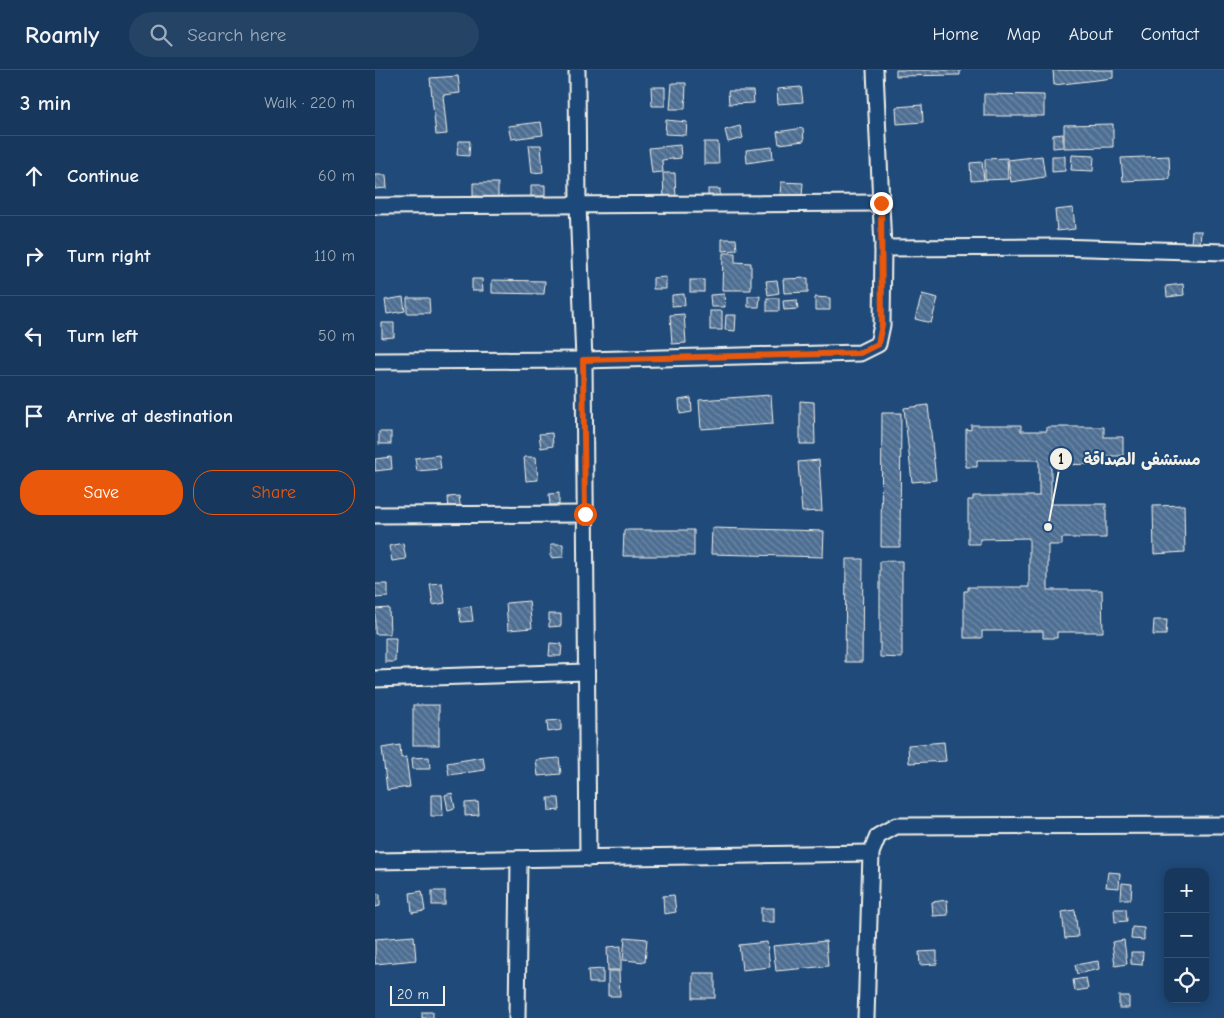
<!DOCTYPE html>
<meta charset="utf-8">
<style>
body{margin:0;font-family:"Comic Neue","Playpen Sans Arabic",sans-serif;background:#244365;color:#f1f3f6}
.controls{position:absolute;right:15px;bottom:15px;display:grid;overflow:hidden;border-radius:10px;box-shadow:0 2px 12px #0003}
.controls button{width:45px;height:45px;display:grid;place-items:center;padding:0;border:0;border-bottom:1px solid #365272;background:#17385c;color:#f1f3f6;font:25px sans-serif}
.scale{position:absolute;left:15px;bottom:12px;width:55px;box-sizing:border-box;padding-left:5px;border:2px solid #f4f1e8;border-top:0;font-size:14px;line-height:18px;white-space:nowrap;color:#f4f1e8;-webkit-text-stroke:4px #1f4a7a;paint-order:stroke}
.stop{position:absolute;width:15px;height:15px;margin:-11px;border:4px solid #ea580c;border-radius:50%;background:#fff}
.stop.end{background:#ea580c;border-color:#fff;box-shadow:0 1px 5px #0008}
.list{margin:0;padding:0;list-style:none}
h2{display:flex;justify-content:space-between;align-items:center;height:65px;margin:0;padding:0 20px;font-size:21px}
h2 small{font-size:16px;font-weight:400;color:#9eacbb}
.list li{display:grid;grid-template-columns:32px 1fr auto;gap:15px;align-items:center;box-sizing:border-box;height:80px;padding:0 20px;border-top:1px solid #365272}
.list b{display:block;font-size:19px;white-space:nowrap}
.list em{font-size:16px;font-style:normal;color:#9eacbb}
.actions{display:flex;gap:10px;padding:15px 20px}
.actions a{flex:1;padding:11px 0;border:1px solid #ea580c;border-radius:20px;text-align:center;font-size:18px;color:#ea580c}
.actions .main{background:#ea580c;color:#fff}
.icon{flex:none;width:28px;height:28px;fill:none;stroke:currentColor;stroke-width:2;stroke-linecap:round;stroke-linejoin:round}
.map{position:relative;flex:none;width:849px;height:948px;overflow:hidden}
header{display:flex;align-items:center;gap:30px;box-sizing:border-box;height:70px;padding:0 25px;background:#17385c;border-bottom:1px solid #365272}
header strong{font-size:24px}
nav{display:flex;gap:28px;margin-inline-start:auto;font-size:18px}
.search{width:350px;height:45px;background:#244365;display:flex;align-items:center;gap:12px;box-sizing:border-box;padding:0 18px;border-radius:28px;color:#9eacbb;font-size:19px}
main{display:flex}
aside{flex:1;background:#17385c}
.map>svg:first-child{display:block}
.building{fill:url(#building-back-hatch);stroke:#f4f1e8}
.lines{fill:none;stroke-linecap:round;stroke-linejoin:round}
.minor-casing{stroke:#f4f1e8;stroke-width:19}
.minor{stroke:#1f4a7a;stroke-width:15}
.route{stroke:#ea580c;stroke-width:6}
.leader{fill:none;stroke:#f4f1e8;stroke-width:2}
.callout-dot{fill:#f4f1e8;stroke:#1f4a7a;stroke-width:2}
.mark-label{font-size:15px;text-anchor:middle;font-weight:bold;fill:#111}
.callout-label{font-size:16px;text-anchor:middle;font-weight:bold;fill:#f4f1e8;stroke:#1f4a7a;stroke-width:4;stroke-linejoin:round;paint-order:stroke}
</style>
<header>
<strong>Roamly</strong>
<div class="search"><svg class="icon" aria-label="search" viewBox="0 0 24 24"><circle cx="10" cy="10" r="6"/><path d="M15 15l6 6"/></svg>Search here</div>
<nav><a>Home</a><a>Map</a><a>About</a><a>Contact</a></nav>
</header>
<main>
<aside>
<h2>3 min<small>Walk · 220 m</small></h2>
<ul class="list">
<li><svg class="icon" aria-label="ahead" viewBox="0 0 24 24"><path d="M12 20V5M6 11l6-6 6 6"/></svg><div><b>Continue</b></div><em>60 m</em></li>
<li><svg class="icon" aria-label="right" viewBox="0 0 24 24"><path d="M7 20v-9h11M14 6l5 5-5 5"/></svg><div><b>Turn right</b></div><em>110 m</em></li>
<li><svg class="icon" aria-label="left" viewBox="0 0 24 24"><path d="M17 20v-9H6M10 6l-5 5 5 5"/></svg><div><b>Turn left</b></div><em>50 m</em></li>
<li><svg class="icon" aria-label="arrive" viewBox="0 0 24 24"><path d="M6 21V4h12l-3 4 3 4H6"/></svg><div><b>Arrive at destination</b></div></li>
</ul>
<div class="actions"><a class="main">Save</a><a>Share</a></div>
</aside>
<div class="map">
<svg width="849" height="948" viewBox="0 0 849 948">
<defs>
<pattern id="building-back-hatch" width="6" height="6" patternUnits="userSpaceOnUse" patternTransform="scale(1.25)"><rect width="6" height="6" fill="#4d6e92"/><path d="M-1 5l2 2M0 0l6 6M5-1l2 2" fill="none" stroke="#708aa6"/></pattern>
</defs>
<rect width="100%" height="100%" fill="#1f4a7a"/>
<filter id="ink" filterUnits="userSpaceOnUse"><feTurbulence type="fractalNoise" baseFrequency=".02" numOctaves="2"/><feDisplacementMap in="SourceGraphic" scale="10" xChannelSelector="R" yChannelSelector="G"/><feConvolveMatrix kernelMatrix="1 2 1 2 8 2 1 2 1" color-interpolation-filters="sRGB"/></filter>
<g filter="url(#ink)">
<!-- building -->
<g class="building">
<path d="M521,0H585V5L521,6Z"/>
<path d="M678,0H738V8L679,15Z"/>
<path d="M83,6L85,23L68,25L72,64L61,65L55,8Z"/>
<path d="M297,13H311L310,39H295Z"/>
<path d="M276,17H290V36H277Z"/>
<path d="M426,17L428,32L403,34L402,19Z"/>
<path d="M353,21H378L379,33L354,34Z"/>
<path d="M609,24L669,25V46H609Z"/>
<path d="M547,35L548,52L522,54L521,37Z"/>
<path d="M291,50L312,52L311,65L290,64Z"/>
<path d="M166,52L168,65L136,69L133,56Z"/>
<path d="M738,54V77L689,78V55Z"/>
<path d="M365,56L368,68L353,72L350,60Z"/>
<path d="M428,58L429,71L404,74L402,62Z"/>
<path d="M688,64V77L678,78V65Z"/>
<path d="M83,71H95L94,86L82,85Z"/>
<path d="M329,72H343L344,94H329Z"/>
<path d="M154,75H166L168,102L157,103Z"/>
<path d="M305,75L306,88L287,90L288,102L277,103L274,78Z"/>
<path d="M397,77L398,89L372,93L371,80Z"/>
<path d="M697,85L719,86L718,101L696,100Z"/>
<path d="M667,86L670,107L636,112L633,90Z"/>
<path d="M677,86H690V101L677,102Z"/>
<path d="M794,86L795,109L748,111L746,88Z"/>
<path d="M632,88L633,109L610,110V89Z"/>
<path d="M607,92L609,110L596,111L595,93Z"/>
<path d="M288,103H300L301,131H289Z"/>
<path d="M0,105H11L12,118L0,119Z"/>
<path d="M406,112L428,113L427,126L405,125Z"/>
<path d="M98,113H123V127L98,126Z"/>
<path d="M156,115H170V126L156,127Z"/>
<rect x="333" y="119" width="12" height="14"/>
<path d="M698,138L700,159L682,161L680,140Z"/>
<path d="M817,161H826L825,175L816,174Z"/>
<path d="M347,169H361L362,180L347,181Z"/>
<path d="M348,183H360V192L376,193V220H347Z"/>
<path d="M291,207V219H278V208Z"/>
<path d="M433,208V222L409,223L408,209Z"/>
<path d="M97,209H107L108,221H97Z"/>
<path d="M117,210L170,211L169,224L117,223Z"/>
<rect x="315" y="210" width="14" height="12"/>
<path d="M402,210L404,223L393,225L391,211Z"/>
<path d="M808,214L809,225L792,227L791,216Z"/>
<path d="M309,224L310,235L297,236V225Z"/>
<path d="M349,224L350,237H336L335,225Z"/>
<path d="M547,224L563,228L556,253L540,249Z"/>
<path d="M373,226H385L384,237H373Z"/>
<path d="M28,227L30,241L12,244L10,230Z"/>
<path d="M440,227L455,228V240H440Z"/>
<path d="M32,228H54L55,243H32Z"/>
<rect x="392" y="228" width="12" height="13"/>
<path d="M422,230L423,239L409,240L408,231Z"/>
<rect x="335" y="241" width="12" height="19"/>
<path d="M309,244L311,273L297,274L295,245Z"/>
<path d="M351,245H361L360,261L350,260Z"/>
<path d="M7,253H19V267L7,268Z"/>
<path d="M396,325L398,354L326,359L324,330Z"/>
<path d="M316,328L317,342L305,344L304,330Z"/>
<path d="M425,331L439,332L440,374H425Z"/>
<path d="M553,335L561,410L537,412L529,338Z"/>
<path d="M507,343H526L525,477H506Z"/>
<path d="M596,355H646V361H672V357H729V367H748V386H729V394L676,395V434H731V468H687V475H673V520H727L728,562H682V568H668V561H607V568H589V521H593V517H654V468L605,469V474H593V430H598V426H664V390H602V397H591V359L596,360Z"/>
<rect x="4" y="362" width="12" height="12"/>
<path d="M177,363L178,376L166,378L164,364Z"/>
<path d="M64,385L66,399L42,401L40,388Z"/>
<path d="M16,387L17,399L0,401V389Z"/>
<path d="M149,387H161L163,410L151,411Z"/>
<path d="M444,390L447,441L427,442L423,392Z"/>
<path d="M184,423V435H175L174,424Z"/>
<path d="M84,426L86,442H74L73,427Z"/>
<path d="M809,435L810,482L779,484L778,436Z"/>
<path d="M337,458L449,461L448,487L336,484Z"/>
<path d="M249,460H319V486H248Z"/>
<path d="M28,473L31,489L17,491L14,476Z"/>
<path d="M176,474H188V487L176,488Z"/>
<path d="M471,489H488L487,592H470Z"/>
<path d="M505,491H527V588L505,587Z"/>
<path d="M67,513L70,533L58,535L55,514Z"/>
<path d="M0,514H13V527L0,528Z"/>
<path d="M154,531L157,558L133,560L131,533Z"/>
<path d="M96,536L98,551L86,552L84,538Z"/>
<path d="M14,538L15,564H0V539Z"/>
<path d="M174,544H186V556L174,557Z"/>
<path d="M779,550H792L791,565H778Z"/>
<path d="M10,568H21L20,592H10Z"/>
<path d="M175,573L187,574L186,586H174Z"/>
<rect x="38" y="635" width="26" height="40"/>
<path d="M186,650V660L173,662L172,651Z"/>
<path d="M569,672L571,691L534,693L533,675Z"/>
<path d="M25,675L26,688L31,687L35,717L12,720L7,678Z"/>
<path d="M54,687L55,699H38L37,688Z"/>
<path d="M108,687L110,700L74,705L72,693Z"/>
<path d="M184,688L186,704L163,706L161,690Z"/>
<path d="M77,723L80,738L73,740L70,725Z"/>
<path d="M56,725H67L68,746H56Z"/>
<path d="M173,728H184L185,740L174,741Z"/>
<path d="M103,732L104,745L90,746V733Z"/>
<path d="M733,802L745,803L744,818L731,817Z"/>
<path d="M747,813L757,814L756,829H746Z"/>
<path d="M47,821L50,841L37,843L35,823Z"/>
<rect x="57" y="821" width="13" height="14"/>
<path d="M0,824H5V836L0,837Z"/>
<path d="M299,825L301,842L289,844L288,826Z"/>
<path d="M572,830L573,845L558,846L557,832Z"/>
<rect x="386" y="838" width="13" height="14"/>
<path d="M739,839H751L752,851L740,852Z"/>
<path d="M700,840L703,867L690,868L687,842Z"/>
<path d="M757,857L769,858V870L756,869Z"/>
<path d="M39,866L41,890L0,894V869Z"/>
<path d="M250,867L272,869L270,892L248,890Z"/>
<path d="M749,870L752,894L740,896L737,872Z"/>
<path d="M451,871L453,896L401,901L398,876Z"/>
<path d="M392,872L395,897L367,900L364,875Z"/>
<path d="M246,876V900H233L232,877Z"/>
<path d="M562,881V894L545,895L544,882Z"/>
<path d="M756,882H768L767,895L756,894Z"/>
<path d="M723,891L724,899L702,904L700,895Z"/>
<path d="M228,899V913H214L213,900Z"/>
<path d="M233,901H244L245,926H233Z"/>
<rect x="318" y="903" width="22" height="25"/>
<path d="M711,908L713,919L700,921L698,910Z"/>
<rect x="744" y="926" width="10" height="12"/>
<rect x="47" y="942" width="11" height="6"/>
</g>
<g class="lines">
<!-- minor casing -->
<g class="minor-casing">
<g id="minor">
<path d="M202,0L203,135L209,290L213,788"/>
<path d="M500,0L508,178"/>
<path d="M0,136L506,133"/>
<path d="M0,291L209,290L485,283L503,274L507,255L508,178L680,177L849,182"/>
<path d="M0,445L210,444"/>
<path d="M0,609L211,602"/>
<path d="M0,791L496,783"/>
<path d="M142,948L144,789"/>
<path d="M491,948L496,783L503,766L521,756L849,755"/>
</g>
</g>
<!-- minor -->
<use href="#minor" class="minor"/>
</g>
</g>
<g class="lines" filter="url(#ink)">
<!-- route -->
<path class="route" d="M210,444L208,290L485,283L503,274L507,255L506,133"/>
</g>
<!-- callouts -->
<path class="leader" d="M673 457L686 389"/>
<g class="callout-dot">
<circle cx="673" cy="457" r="5"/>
<circle cx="686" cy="389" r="12"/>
</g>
<g class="mark-label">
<text x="686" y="394">1</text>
</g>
<g class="callout-label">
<text x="767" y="395">مستشفى الصداقة</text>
</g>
</svg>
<div class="controls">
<button>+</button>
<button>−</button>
<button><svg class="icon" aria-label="locate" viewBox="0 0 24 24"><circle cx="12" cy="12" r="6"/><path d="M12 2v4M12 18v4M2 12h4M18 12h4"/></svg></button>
</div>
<div class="scale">20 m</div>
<div class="stop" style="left:210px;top:444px"></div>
<div class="stop end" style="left:506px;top:133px"></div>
</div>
</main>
